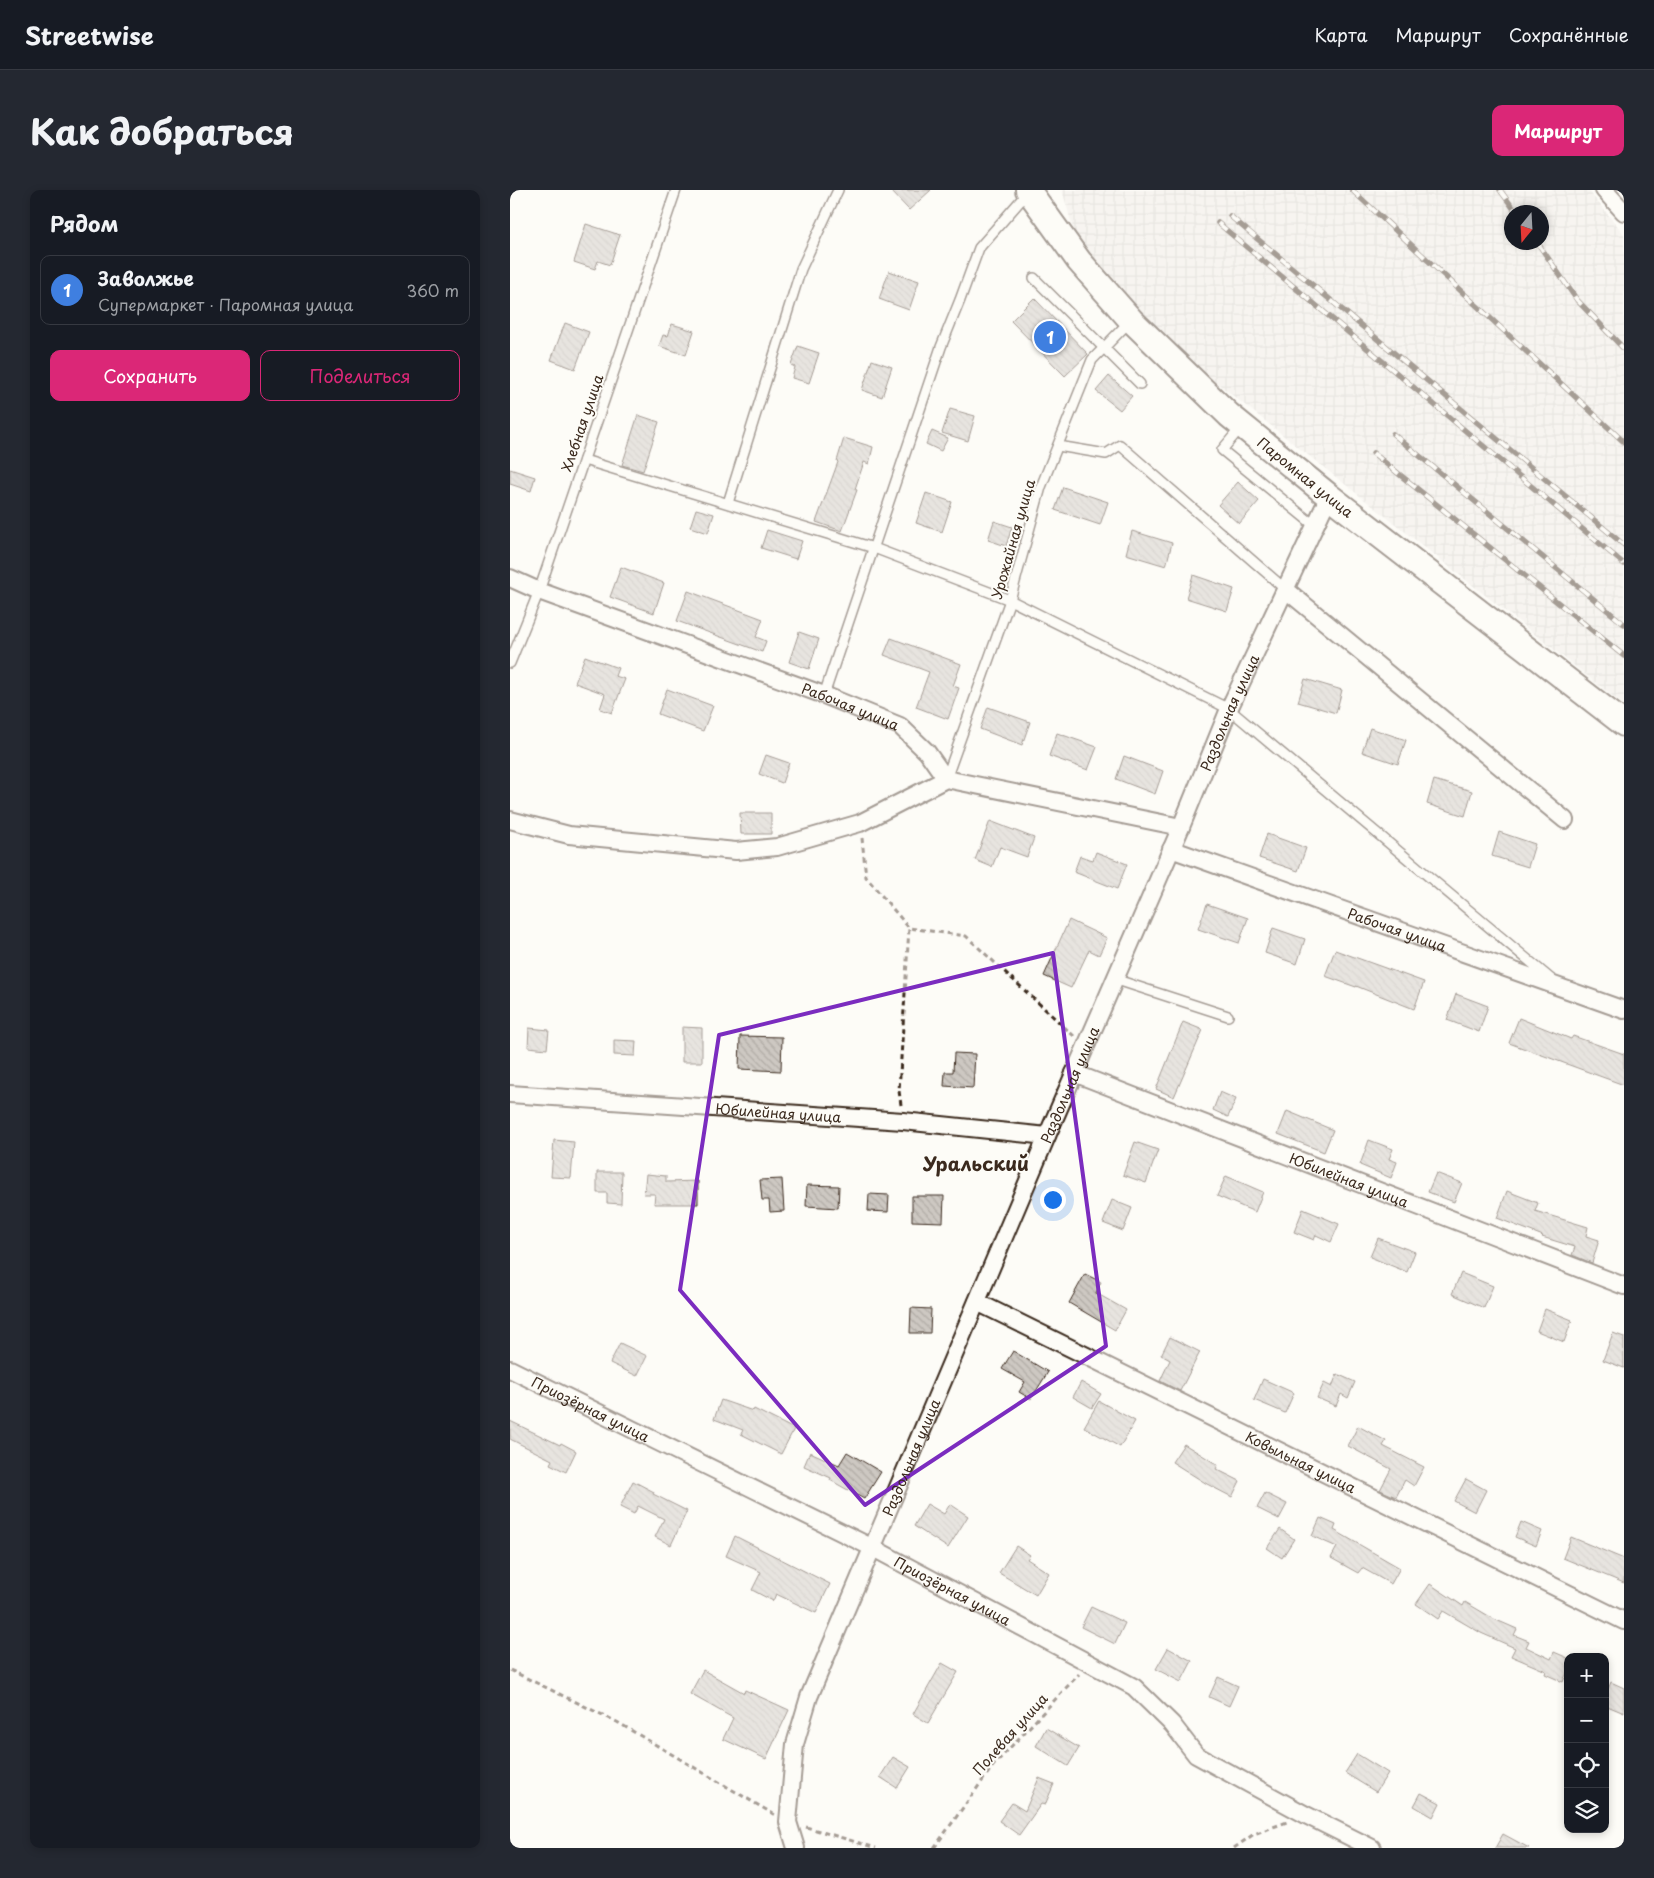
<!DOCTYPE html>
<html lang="ru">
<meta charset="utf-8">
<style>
body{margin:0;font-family:"Playpen Sans",sans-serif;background:#242831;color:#f1f3f6}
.controls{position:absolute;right:15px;bottom:15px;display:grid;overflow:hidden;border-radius:10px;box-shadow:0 2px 8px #0003}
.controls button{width:45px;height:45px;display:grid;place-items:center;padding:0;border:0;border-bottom:1px solid #363941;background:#171b24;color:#f1f3f6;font:25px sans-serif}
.compass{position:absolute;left:994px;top:15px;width:45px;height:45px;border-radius:50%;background:#171b24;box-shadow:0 2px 8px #0003;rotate:198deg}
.you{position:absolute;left:542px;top:1009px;width:18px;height:18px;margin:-12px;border:4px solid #fff;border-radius:50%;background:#1a73e8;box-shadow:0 0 0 8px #1a73e833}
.badge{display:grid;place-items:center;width:32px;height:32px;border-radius:50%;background:#db2777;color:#fff;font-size:16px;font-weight:700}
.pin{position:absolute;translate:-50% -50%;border:2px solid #fff;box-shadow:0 1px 5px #0006}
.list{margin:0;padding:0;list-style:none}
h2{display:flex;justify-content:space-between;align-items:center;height:65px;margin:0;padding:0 20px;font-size:21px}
h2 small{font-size:16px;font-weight:400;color:#9ea1a6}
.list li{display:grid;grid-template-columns:32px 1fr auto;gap:15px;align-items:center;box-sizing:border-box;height:70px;margin:0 10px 10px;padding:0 10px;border:1px solid #363941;border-radius:10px}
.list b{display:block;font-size:19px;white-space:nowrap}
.list p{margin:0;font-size:16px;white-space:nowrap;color:#9ea1a6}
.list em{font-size:16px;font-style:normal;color:#9ea1a6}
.actions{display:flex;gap:10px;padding:15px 20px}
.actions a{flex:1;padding:11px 0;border:1px solid #db2777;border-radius:10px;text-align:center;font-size:18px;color:#db2777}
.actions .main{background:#db2777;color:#fff}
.icon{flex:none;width:28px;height:28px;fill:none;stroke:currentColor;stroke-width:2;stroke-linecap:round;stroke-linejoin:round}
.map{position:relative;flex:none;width:1114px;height:1658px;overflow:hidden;border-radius:10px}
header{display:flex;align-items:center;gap:30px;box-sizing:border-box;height:70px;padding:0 25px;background:#171b24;border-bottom:1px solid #363941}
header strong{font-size:24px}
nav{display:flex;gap:28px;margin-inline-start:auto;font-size:18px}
.intro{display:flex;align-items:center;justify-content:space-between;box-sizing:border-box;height:120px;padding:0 30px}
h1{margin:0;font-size:35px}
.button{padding:12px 22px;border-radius:10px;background:#db2777;color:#fff;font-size:18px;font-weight:700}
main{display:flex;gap:30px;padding:0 30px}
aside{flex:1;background:#171b24;border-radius:10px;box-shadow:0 2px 8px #0003}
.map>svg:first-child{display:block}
.industrial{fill:url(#industrial-grid);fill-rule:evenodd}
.building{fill:url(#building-back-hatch);stroke:#3b2a1e}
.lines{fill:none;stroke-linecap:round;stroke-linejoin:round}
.lane-casing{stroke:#3b2a1e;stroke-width:12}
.street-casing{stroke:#3b2a1e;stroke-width:20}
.secondary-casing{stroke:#3b2a1e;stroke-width:28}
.path{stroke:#3b2a1e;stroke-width:3;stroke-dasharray:5 4;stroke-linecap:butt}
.lane{stroke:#fdfcf7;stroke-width:9}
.street{stroke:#fdfcf7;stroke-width:16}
.secondary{stroke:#fdfcf7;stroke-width:24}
.rail-casing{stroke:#3b2a1e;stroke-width:5.5}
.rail{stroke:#fdfcf7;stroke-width:4;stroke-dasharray:11;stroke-linecap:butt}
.marked{fill:none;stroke:#7b2cbf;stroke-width:4;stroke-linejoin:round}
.labels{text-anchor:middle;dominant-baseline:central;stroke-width:4;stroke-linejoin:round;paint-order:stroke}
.street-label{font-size:14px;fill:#3b2a1e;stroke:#fdfcf7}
.district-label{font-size:19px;font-weight:bold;fill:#3b2a1e;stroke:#fdfcf7}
</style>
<header>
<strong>Streetwise</strong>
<nav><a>Карта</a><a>Маршрут</a><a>Сохранённые</a></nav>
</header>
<div class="intro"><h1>Как добраться</h1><a class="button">Маршрут</a></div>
<main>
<aside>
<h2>Рядом<small></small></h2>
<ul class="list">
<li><span class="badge" style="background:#3f7fe0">1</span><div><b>Заволжье</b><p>Супермаркет · Паромная улица</p></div><em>360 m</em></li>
</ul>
<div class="actions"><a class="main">Сохранить</a><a>Поделиться</a></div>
</aside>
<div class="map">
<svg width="1114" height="1658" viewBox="0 0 1114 1658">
<defs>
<pattern id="industrial-grid" width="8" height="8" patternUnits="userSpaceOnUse" patternTransform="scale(1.25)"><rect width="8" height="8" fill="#efece7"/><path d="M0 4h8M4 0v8" fill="none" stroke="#cecbc6"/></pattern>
<pattern id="building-back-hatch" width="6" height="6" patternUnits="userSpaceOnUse" patternTransform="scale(1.25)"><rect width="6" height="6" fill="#cdc8c2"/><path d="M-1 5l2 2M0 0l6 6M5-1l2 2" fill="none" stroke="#b1aca6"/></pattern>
</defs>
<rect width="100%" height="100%" fill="#fdfcf7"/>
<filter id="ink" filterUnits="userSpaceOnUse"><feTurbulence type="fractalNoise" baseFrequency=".02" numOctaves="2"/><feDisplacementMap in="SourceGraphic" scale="10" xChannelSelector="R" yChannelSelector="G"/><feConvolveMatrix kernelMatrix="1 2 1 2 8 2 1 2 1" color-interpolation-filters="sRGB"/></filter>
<g filter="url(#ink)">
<!-- industrial -->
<path class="industrial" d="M552,0H1078L1114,44V515L664,159L567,52ZM1002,22H1032V52H1002Z"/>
<!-- building -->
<g class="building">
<path d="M380,0H421L399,20Z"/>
<path d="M76,34L110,45L100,75L88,71L85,79L64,72Z"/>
<path d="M379,81L409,91L399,120L369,109Z"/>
<path d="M524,108L578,164L555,186L501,131Z"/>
<path d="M55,133L79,142L65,179L41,170Z"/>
<path d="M162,134L184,141L176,165L149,156L153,145L158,146Z"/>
<path d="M288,156L309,163L299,193L282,188L285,177L281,175Z"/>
<path d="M362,170L382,177L372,207L352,200Z"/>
<path d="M599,186L622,206L610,220L586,201Z"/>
<path d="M440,219L465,226L458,251L432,243Z"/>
<path d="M128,225L149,232L133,281L112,275Z"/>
<path d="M422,241L438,248L431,261L416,254Z"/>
<path d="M334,248L363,257L359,274L354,272L345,299L347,300L332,341L306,332L328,272L327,271Z"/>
<path d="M0,279L25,287L21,301L0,294Z"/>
<path d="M728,292L749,311L729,334L708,315Z"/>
<path d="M553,297L598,312L590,335L545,320Z"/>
<path d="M416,303L442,312L432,342L406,333Z"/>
<path d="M186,319L204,324L198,343L180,337Z"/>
<path d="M484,331L502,337L496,356L478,350Z"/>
<path d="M257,340L292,351L286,369L251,358Z"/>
<path d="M622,341L662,353L656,376L616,364Z"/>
<path d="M111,377L154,393L144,423L100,407Z"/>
<path d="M683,385L724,399L717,421L676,408Z"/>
<path d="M178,401L253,429L246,447L256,451L252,462L167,431Z"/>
<path d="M289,442L309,449L299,479L279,472Z"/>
<path d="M381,448L451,474L443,496L449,498L438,529L406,517L419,482L374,465Z"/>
<path d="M75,466L108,478L105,486L115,489L102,523L90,519L95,504L65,493Z"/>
<path d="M795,489L832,500L826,523L788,512Z"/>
<path d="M157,499L203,516L193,541L148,524Z"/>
<path d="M478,517L520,532L512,555L470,539Z"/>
<path d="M860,538L896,550L888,574L852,562Z"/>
<path d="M547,543L587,557L578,580L539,566Z"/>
<path d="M256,565L279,573L272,593L249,584Z"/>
<path d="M614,566L653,581L645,604L606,589Z"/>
<path d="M924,590L962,601L955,626L917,614Z"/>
<path d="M230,623H261V644H231Z"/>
<path d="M480,631L524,648L517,667L490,657L482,677L465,670Z"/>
<path d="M989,642L1025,654L1018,677L982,666Z"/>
<path d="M757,644L796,658L788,681L749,668Z"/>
<path d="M586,662L617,674L607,699L564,682L570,666L583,670Z"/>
<path d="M697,714L738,728L729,753L688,739Z"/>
<path d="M559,730L597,748L589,765L579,760L561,798L534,786Z"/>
<path d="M763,738L795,749L787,774L755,763Z"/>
<path d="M825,760L914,792L904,819L846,796V797L815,786Z"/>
<path d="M946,804L978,816L969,842L937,830Z"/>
<path d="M1009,828L1061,849L1063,846L1114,864V895L999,853Z"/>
<path d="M673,832L693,840L664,907L646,899Z"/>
<path d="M172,837L192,838V872H172Z"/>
<path d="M19,838L39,840L37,859L18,857Z"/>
<path d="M230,846L272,847L271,881L229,879Z"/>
<path d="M104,850L126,851L125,866L104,865Z"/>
<path d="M444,863L465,864L463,898L434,896L435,882H443Z"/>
<path d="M710,902L726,909L718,927L703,920Z"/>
<path d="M777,921L823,940L814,962L768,944Z"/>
<path d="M44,950L64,952L61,988L41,987Z"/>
<path d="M859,950L883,959L879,969L887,972L881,988L850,975Z"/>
<path d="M625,952L648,960L636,993L613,985Z"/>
<path d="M87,982H112L111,1014L97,1013V1003H87Z"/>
<path d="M926,983L952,993L944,1012L918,1002Z"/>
<path d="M136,984L156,986V992L188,991V1014H144L145,1004H134Z"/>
<path d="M716,986L753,1002L745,1022L707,1006Z"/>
<path d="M272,989L274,1021L260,1022L259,1010H252L250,990Z"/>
<path d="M297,995L329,996L328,1018L296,1016Z"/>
<path d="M997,1001L1028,1013L1025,1021L1078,1037L1076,1046L1089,1050L1082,1073L1062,1065L1065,1057L1032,1047L1033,1046L987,1028Z"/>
<path d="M359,1004L379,1005L378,1022L358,1021Z"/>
<path d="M402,1006H434L433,1032L402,1031Z"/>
<path d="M602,1010L622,1018L613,1041L593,1033Z"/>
<path d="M793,1019L829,1034L821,1052L806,1045L804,1050L784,1042Z"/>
<path d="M868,1048L905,1062L897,1082L860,1067Z"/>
<path d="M951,1083L983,1096L974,1118L942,1104Z"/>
<path d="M575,1084L591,1092L586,1103L616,1120L605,1140L559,1113Z"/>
<path d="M401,1118L421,1119L420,1143H400Z"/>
<path d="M1035,1119L1062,1130L1054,1152L1027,1141Z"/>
<path d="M1103,1143L1114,1147V1178L1093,1170Z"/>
<path d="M660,1147L690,1162L670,1201L650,1191L660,1170L651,1165Z"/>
<path d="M110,1153L137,1166L127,1186L100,1173Z"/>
<path d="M503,1161L538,1182L521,1209L509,1202L515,1192L492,1179Z"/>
<path d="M827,1184L845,1192L838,1208L831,1204L826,1216L807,1208L814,1193L822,1197Z"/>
<path d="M753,1189L784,1203L775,1223L744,1210Z"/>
<path d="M571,1192L591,1204L582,1218L563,1207Z"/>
<path d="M211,1210L243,1221L244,1219L284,1239L271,1264L231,1244L233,1240L204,1229Z"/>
<path d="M589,1211L625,1231L610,1257L574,1237Z"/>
<path d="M0,1231L50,1255L51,1253L66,1261L56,1282L40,1274L42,1270L0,1249Z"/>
<path d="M848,1236L876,1251L873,1256L914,1277L904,1296L895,1290L886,1307L870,1300L881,1279L838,1256Z"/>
<path d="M674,1254L708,1275L706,1279L730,1291L722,1307L697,1294L662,1272Z"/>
<path d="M300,1262L329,1275L337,1262L371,1282L354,1309L320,1290L321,1288L294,1276Z"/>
<path d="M956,1289L976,1300L965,1322L944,1311Z"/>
<path d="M123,1291L144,1302L143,1304L177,1321L161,1355L145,1347L154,1329L128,1316L124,1324L110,1317Z"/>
<path d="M755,1303L777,1314L769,1329L747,1318Z"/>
<path d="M417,1314L434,1324L440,1314L458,1326L438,1358L404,1336Z"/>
<path d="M810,1328L826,1335L824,1340L890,1378L881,1394L852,1378L848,1383L821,1368L827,1357L802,1346Z"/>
<path d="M1011,1332L1032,1341L1026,1356L1005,1347Z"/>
<path d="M770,1339L784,1349L772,1368L757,1358Z"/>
<path d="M225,1346L320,1394L306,1423L266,1404L263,1411L242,1400L251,1382L216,1366Z"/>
<path d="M1061,1347L1114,1369V1393L1053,1368Z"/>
<path d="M506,1356L520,1365L517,1369L539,1383L526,1405L489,1383Z"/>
<path d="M920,1394L953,1416L955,1412L984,1429L1007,1439L1004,1445L1019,1451L1016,1457L1041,1469L1044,1462L1058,1468V1480L1053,1492L1035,1484L1036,1481L1001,1466L1005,1458L971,1443L933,1421L928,1429L906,1414Z"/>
<path d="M581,1417L615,1433L605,1454L571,1437Z"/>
<path d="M658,1458L682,1471L671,1492L646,1479Z"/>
<path d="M432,1473L448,1482L418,1533L403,1524Z"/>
<path d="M193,1480L234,1503L235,1500L279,1520L256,1569L213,1549L223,1528L180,1504Z"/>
<path d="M708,1487L728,1496L719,1516L699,1507Z"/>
<path d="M1101,1492L1114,1498V1523L1095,1515V1506Z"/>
<path d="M536,1538L569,1558L558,1576L526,1556Z"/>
<path d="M847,1564L878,1583L866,1602L835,1583Z"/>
<path d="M383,1567L400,1577L387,1598L370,1587Z"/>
<path d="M529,1588L544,1594L535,1615L531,1614L509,1645L489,1631L502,1613L515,1621Z"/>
<path d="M911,1603L930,1613L923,1627L904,1616Z"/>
<path d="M993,1644L1019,1658H985Z"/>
</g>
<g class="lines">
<!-- lane casing -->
<g class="lane-casing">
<g id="lane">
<path d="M524,88L630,194"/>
<path d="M732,236L712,260L805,336"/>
<path d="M548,256L596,264L610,255L775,399"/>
<path d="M74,270L364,358L500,410L719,519L1042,790"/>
<path d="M218,313L291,79L328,0"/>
<path d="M0,473L29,401L166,0"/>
<path d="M314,505L431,157L450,110L469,58L518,2"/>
<path d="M436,589L500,410L531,297L582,170L621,130"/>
<path d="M604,789L718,826"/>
</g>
</g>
<!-- street casing -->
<g class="street-casing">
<g id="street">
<path d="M1094,0L1114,22"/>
<path id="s1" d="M0,388L29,401L314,505L390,536L417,562L436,589L671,637"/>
<path d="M775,399L1055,630"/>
<path d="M0,630L59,645L226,661L267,657L350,633L436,589"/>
<path id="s2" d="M661,659L1114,820"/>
<path id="s3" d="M564,883L1114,1096"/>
<path id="s4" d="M0,904L393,931L537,946"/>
<path id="s5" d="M467,1112L1114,1431"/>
<path id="s6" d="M0,1179L363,1358L624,1497L662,1534L686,1565L796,1625L862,1658"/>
<path id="s7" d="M286,1658L278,1632L285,1554L299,1507L537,946L671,637L719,519L819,306"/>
</g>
</g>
<!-- secondary casing -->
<g class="secondary-casing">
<g id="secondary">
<path id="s8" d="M518,0L569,71L621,130L719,225L819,306L1114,534"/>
</g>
</g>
<!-- path -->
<g class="path">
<path d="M352,648L356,687L399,738L456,746L564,846"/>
<path d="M391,915L389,901L399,738"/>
<path d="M0,1480L107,1532L265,1625"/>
<path d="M296,1637L366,1658"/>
<path d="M424,1658L483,1576L569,1484"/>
<path d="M724,1658L744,1644L777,1632"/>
</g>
<!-- lane -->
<use href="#lane" class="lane"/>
<!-- street -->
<use href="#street" class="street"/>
<!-- secondary -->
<use href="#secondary" class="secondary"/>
<!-- rail casing -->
<g class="rail-casing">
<g id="rail">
<path d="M842,0L1114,252"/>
<path d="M990,0L1006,22"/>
<path d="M720,26L1114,355"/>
<path d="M708,33L1114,374"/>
<path d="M1027,52L1067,110L1114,159"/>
<path d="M883,244L1114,434"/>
<path d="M863,263L1114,466"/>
</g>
</g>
<!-- rail -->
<use href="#rail" class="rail"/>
</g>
</g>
<!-- marked area -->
<path d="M0 0H1114V1658H0ZM543,763L596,1156L355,1315L170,1100L209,845Z" fill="#fdfcf7" fill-opacity=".55" fill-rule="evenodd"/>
<path class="marked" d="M543,763L596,1156L355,1315L170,1100L209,845Z"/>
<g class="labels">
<!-- street labels -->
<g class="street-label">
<text transform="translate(72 233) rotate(-71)">Хлебная улица</text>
<text stroke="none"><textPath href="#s8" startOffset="401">Паромная улица</textPath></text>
<text transform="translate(503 349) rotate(-74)">Урожайная улица</text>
<text stroke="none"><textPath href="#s1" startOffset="364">Рабочая улица</textPath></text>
<text stroke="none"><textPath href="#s7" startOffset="1225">Раздольная улица</textPath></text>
<text stroke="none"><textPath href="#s2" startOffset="240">Рабочая улица</textPath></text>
<text stroke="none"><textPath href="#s7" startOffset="820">Раздольная улица</textPath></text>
<text stroke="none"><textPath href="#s4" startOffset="269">Юбилейная улица</textPath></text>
<text stroke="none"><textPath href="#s3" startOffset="295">Юбилейная улица</textPath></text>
<text stroke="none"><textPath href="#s6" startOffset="90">Приозёрная улица</textPath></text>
<text stroke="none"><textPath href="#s7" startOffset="415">Раздольная улица</textPath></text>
<text stroke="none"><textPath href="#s5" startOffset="361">Ковыльная улица</textPath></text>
<text stroke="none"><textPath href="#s6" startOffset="495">Приозёрная улица</textPath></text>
<text transform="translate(500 1544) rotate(-48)">Полевая улица</text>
</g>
<!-- district labels -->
<g class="district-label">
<text x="466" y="973">Уральский</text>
</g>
</g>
</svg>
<div class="controls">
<button>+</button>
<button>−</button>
<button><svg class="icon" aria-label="locate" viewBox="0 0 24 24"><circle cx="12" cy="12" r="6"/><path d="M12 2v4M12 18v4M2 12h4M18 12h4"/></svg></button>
<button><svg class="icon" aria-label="layers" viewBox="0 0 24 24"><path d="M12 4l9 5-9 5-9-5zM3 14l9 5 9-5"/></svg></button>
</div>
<svg class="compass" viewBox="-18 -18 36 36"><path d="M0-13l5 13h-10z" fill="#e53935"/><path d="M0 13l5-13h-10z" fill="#9ea1a6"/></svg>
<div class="you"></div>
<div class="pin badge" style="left:540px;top:147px;background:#3f7fe0">1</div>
</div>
</main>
